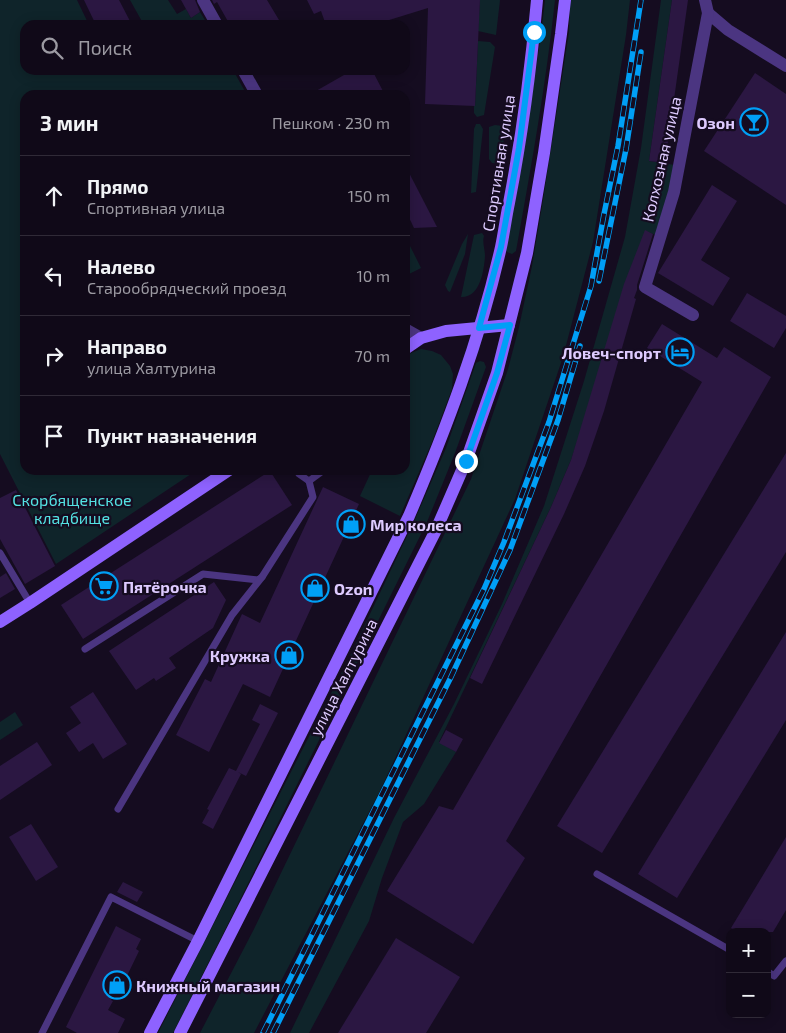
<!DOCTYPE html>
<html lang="ru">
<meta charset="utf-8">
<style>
body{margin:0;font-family:"Exo 2",sans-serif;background:#191221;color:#f1f3f6}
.controls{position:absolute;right:15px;bottom:15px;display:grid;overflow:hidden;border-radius:10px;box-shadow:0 2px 12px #0003}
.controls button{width:45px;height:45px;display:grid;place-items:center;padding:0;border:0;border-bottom:1px solid #302a37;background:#100918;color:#f1f3f6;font:25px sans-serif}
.stop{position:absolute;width:15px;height:15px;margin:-11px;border:4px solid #009ff6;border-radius:50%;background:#fff}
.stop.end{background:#009ff6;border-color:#fff;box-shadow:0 1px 5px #0008}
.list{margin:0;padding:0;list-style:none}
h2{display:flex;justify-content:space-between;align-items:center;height:65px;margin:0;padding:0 20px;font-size:21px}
h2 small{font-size:16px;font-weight:400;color:#9c9aa2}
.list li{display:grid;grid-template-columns:32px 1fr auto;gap:15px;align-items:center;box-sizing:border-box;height:80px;padding:0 20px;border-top:1px solid #302a37}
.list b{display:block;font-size:19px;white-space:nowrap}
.list p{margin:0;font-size:16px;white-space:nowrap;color:#9c9aa2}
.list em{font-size:16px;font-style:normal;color:#9c9aa2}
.icon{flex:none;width:28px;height:28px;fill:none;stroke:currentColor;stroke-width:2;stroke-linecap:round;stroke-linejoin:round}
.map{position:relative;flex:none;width:786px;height:1033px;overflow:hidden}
.search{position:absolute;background:#100918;box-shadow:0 2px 12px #0003;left:20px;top:20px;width:390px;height:55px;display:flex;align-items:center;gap:12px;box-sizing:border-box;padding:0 18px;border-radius:15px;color:#9c9aa2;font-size:19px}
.panel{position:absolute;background:#100918;box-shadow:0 2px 12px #0003;left:20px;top:90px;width:390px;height:385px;border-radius:15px}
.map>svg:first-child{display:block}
.green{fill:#0f242a}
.building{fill:#2b1742}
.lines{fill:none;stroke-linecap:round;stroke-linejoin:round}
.lane{stroke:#4b3581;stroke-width:7}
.street{stroke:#4b3581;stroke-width:12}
.secondary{stroke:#8e62ff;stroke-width:12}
.rail-casing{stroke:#009ff6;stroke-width:5.5}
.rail{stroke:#150c20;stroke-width:4;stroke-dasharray:11;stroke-linecap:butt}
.route{stroke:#009ff6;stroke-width:6}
.labels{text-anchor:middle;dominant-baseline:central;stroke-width:4.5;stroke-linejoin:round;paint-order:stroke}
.poi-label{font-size:16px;font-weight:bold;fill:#decbff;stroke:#150c20;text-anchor:start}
.street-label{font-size:16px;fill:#decbff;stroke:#150c20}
.park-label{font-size:16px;fill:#54e2e3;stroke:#150c20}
</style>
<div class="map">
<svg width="786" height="1033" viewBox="0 0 786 1033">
<rect width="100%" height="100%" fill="#150c20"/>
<!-- green -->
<g class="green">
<path d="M0,0H77L89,25H25V70H111L112,71L115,70H233L247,95H25V470H197L56,564L0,454Z"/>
<path d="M130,0H168L177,14L186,9L191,18L200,12L208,25H144Z"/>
<path d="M480,0H500L496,35L478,31Z"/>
<path d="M545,0H555C546,84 531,168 516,251L512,254L507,252L504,247C520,165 536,83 545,0Z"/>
<path d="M570,0H630L626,35L593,242L563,357L515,499L380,791L254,1033H200L254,929L471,479L508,369L519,327L532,266L543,200L569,32Z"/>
<path d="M661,0H672L649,161L675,165L658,236L646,231L571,460L551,507L439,742L456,752L424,804L403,822L382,878L369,921L309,1033H290L394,818L454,704L502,604L544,506L584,381L625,237L641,148Z"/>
<path d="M478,41L490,42L495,47L484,115L477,117L474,113V106H475Z"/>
<path d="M476,124H480L483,129L476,192L471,193L474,129Z"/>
<path d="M495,125L503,126L504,159L502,164L492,163L489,159V127Z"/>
<path d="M482,233L484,236C482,242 485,249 485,256C484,271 480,298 461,297L474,235Z"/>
<path d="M468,234L465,254L450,292L448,291L445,285L462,244Z"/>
<path d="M405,236L421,268L405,276Z"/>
<path d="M421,349L432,351L441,355L450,366L453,374L452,389L432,442L400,516L360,496L372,470H405V357L411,353Z"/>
<path d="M480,361L484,362L486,367L455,453L427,522L232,916L173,1033H158L350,656L416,517L446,448L476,363Z"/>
<path d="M15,712L23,725L0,740V722Z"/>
</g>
<!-- building -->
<g class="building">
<path d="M84,0H119L132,25H96Z"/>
<path d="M181,0H195L200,12L191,18Z"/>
<path d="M212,0H267L282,25H230L217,2L214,4Z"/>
<path d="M307,0H480L475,106L425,104L428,8L373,25H326L321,11L314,14Z"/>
<path d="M672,0H688L665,163L649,161Z"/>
<path d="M343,70H372L385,95H309L344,75Z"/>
<path d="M755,73L786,94V205L704,151Z"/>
<path d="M405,165L437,227L414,228L405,209Z"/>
<path d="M712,185L737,201L701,260L730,278L713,306L658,273Z"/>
<path d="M645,230L653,234L637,285V290L634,298L636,299L604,411L585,466L564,514L482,684L470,678L551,507L571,460L624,284Z"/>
<path d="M747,293L786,316V328L774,348L730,321Z"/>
<path d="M662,324L717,358L724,347L771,377L506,841L525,858L473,944L387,891L439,806L453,810L702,382L647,348Z"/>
<path d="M786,453V552L602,853L557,826Z"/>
<path d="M270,471L292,505L83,639L61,605Z"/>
<path d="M323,487L359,504L270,697L243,684L209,752L176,735L205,679L211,682L242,614L260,623Z"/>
<path d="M16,490L55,566L25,584L0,539V498Z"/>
<path d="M6,573L15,589L0,598V577Z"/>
<path d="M214,582L226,600L213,628L169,658L176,668L156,681L154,678L136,690L109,651Z"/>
<path d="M786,632V720L677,898L638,874Z"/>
<path d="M93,692L127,744L103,759L93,743L79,752L66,733L81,723L70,707Z"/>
<path d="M260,704L278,713L246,776L238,772L241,774L213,829L202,823L209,810L207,809L229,768L236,771L260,724L252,720Z"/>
<path d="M446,730L463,739L456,752L439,743Z"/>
<path d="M37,742L52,765L0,800V766Z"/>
<path d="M31,824L58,867L36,881L9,837Z"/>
<path d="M786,837V910L773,932H737L731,928Z"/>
<path d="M123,882L143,892L137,902L117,892Z"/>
<path d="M116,926L141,939L136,949L139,951L125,980L121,978L111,1000L113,1001L108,1010L125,1019L118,1033H77L66,1027Z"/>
<path d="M396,938L460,977L426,1033H338Z"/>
</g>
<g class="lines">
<!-- lane -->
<g class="lane">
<path d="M296,470L299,474L309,481"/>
<path d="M0,553L30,603"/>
<path d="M85,649L203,574L258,580L262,577"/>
<path d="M118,809L232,615L262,577L313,497L309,481L324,470"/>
<path d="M597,874L730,950"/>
<path d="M767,971L774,976L786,961"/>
<path d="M42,1033L111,897L198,941"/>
</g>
<!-- street -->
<g class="street">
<path d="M203,0L217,25"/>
<path d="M708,13L728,30L786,66"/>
<path d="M243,70L257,95"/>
<path d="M693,315L645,287L674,192L708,13L705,0"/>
<path d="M405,329L421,338"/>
</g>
<!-- secondary -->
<g class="secondary">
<path d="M405,349L421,338L446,331L509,325"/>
<path d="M0,622L30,603L229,470"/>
<path d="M150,1033L198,941L409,516C446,429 480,340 501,247C504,233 506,217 509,203C522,136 531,68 537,0"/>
<path d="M180,1033L436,530L466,461L497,373L527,253L544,153L561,34L565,0"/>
</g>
<!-- rail casing -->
<g class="rail-casing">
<g id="rail">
<path d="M599,281L626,149L641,52"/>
<path d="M263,1033L484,589L504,542L549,422L591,286L604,214L618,146L641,0"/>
<path d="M273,1033L450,679L510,550L558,420L580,346"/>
</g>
</g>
<!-- rail -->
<use href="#rail" class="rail"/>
</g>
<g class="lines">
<!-- route -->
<path class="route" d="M466,461L497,373L510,325L479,328L501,247L519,148L534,32"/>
</g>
<!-- icons -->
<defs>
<g id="bar-ring" transform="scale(1.4375)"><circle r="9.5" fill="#150c20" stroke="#009ff6" stroke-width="1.5"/><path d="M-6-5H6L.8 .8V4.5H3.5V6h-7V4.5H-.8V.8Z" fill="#009ff6"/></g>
<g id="hotel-ring" transform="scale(1.4375)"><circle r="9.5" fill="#150c20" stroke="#009ff6" stroke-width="1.5"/><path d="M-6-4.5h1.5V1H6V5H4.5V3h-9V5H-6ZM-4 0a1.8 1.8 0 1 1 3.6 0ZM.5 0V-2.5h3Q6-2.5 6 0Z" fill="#009ff6"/></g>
<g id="shop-ring" transform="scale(1.4375)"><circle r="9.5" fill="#150c20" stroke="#009ff6" stroke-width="1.5"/><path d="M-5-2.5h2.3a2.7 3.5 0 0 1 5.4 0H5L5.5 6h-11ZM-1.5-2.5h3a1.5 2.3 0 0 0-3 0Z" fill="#009ff6"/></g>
<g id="supermarket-ring" transform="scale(1.4375)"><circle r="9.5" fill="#150c20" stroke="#009ff6" stroke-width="1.5"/><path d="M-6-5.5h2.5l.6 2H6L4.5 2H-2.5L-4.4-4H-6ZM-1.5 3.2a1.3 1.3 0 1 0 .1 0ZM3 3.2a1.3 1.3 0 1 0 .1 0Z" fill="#009ff6"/></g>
</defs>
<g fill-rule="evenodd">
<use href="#bar-ring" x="754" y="122"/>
<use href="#hotel-ring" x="680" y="352"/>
<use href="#shop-ring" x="351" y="524"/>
<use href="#supermarket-ring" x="104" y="586"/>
<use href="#shop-ring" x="315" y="588"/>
<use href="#shop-ring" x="289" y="655"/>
<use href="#shop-ring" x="117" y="985"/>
</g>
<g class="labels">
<!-- poi labels -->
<g class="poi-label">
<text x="735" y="122" text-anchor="end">Озон</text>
<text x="661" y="352" text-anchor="end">Ловеч-спорт</text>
<text x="370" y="524">Мир колеса</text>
<text x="123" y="586">Пятёрочка</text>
<text x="334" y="588">Ozon</text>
<text x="270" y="655" text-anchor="end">Кружка</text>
<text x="136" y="985">Книжный магазин</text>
</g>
<!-- street labels -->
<g class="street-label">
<text transform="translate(661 159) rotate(-77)">Колхозная улица</text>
<text transform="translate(498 163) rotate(-81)">Спортивная улица</text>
<text transform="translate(343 677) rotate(-63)">улица Халтурина</text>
</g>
<!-- park labels -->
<g class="park-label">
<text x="72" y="499">Скорбященское<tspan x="72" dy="18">кладбище</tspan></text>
</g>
</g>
</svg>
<div class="controls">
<button>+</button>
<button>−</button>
</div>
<div class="stop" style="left:534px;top:32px"></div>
<div class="stop end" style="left:466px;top:461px"></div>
<div class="search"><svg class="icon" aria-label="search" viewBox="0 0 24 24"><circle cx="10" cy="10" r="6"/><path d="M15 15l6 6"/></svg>Поиск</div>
<section class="panel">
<h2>3 мин<small>Пешком · 230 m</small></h2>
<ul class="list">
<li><svg class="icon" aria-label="ahead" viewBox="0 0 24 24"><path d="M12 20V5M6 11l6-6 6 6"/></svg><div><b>Прямо</b><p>Спортивная улица</p></div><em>150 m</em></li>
<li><svg class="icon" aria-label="left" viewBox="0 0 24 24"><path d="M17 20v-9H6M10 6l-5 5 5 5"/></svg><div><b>Налево</b><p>Старообрядческий проезд</p></div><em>10 m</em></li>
<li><svg class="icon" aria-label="right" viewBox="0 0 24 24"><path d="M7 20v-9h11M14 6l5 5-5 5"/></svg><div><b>Направо</b><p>улица Халтурина</p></div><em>70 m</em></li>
<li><svg class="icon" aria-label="arrive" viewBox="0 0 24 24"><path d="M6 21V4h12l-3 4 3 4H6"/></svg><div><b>Пункт назначения</b></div></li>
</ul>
</section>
</div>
